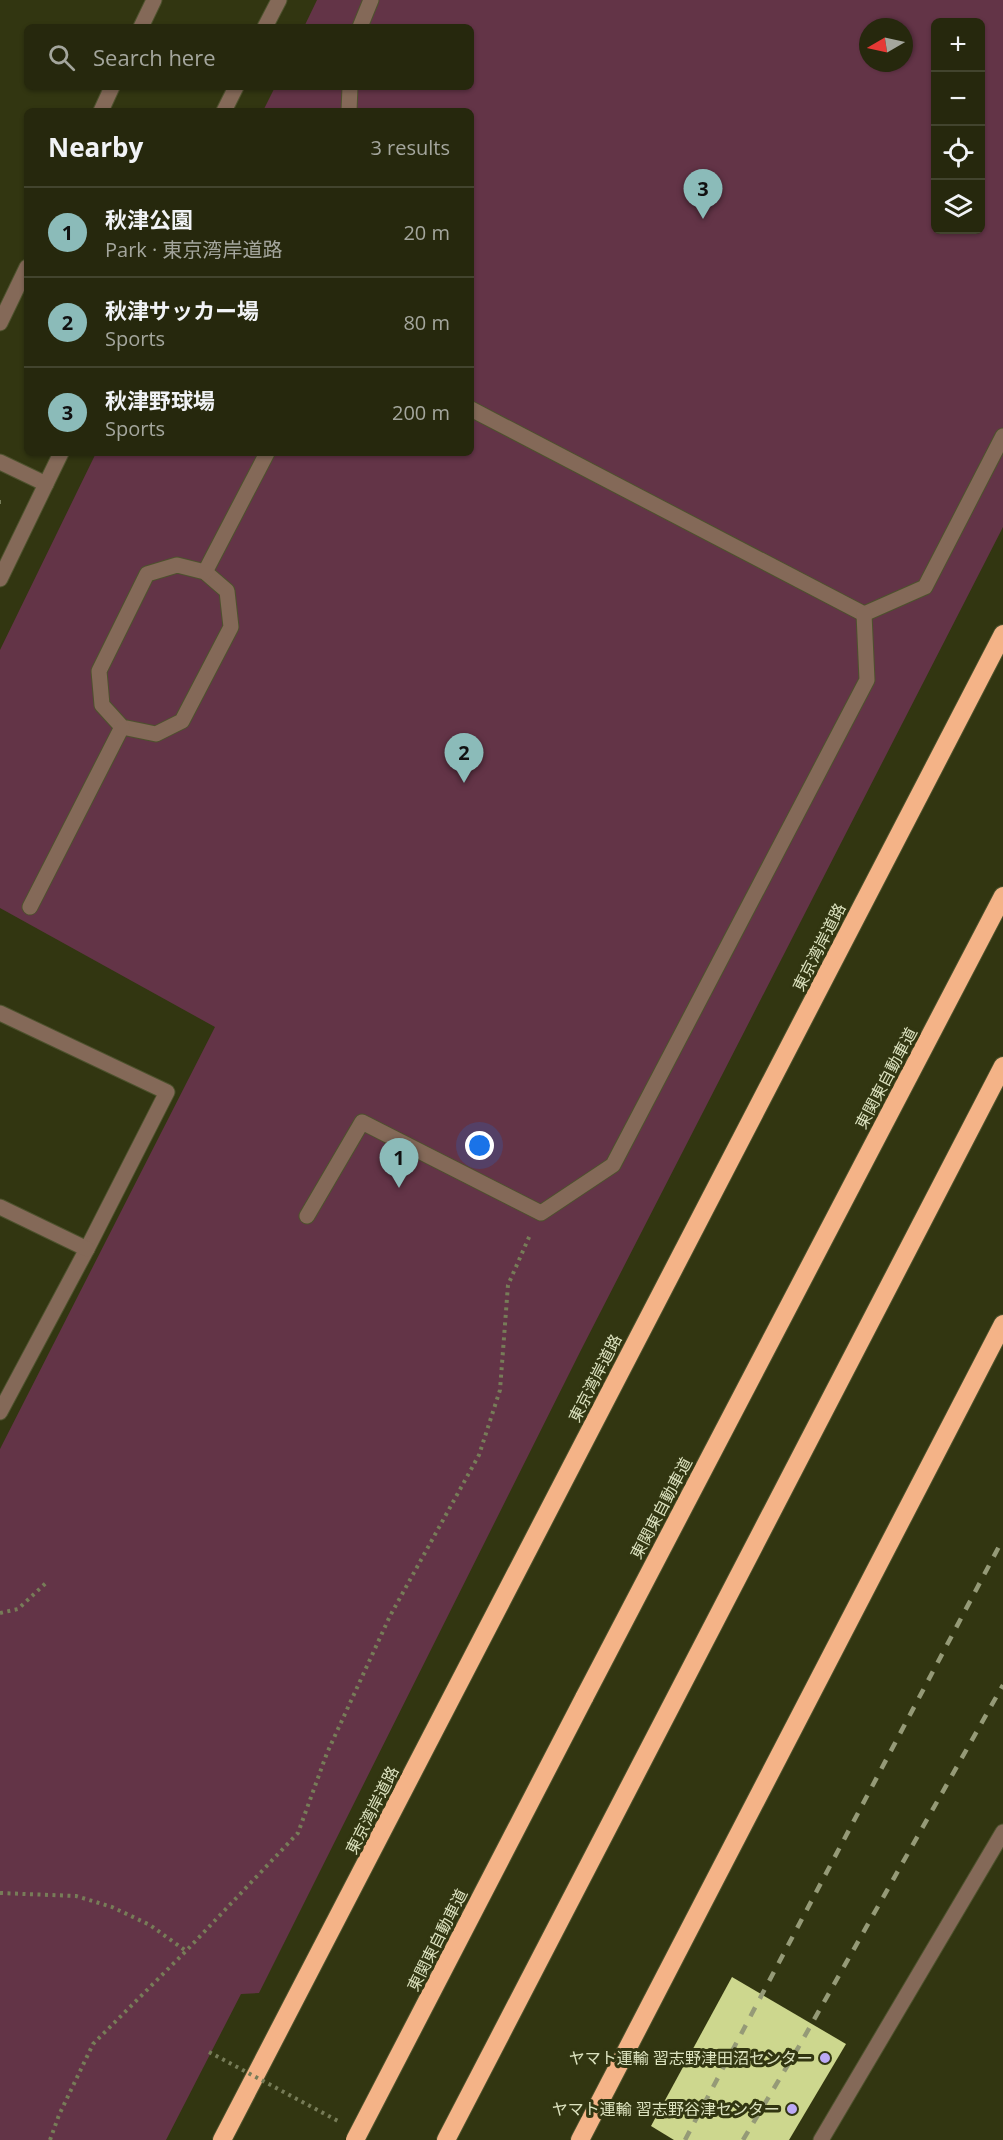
<!DOCTYPE html>
<meta charset="utf-8">
<style>
body{margin:0;font-family:"Open Sans","Noto Sans JP",sans-serif;background:#2e3016;color:#f1f3f6}
.controls{position:absolute;right:18px;top:18px;display:grid;overflow:hidden;border-radius:9px;box-shadow:0 2px 4px #0004}
.controls button{width:54px;height:54px;display:grid;place-items:center;padding:0;border:0;border-bottom:2px solid #42442e;background:#26280d;color:#f1f3f6;font:30px sans-serif}
.compass{position:absolute;left:859px;top:18px;width:54px;height:54px;border-radius:50%;background:#26280d;box-shadow:0 2px 4px #0004;rotate:261deg}
.you{position:absolute;left:480px;top:1146px;width:21px;height:21px;margin:-15px;border:4px solid #fff;border-radius:50%;background:#1a73e8;box-shadow:0 0 0 9px #1a73e833}
.badge{display:grid;place-items:center;width:39px;height:39px;border-radius:50%;background:#8bbbb9;color:#111;font-size:20px;font-weight:700}
.pin{position:absolute;translate:-50% -50px;filter:drop-shadow(0 2px 3px #0008)}
.pin::after{content:'';position:absolute;top:32px;width:21px;height:18px;background:inherit;clip-path:polygon(0 0,100% 0,50% 100%)}
.list{margin:0;padding:0;list-style:none}
h2{display:flex;justify-content:space-between;align-items:center;height:78px;margin:0;padding:0 24px;font-size:26px}
h2 small{font-size:20px;font-weight:400;color:#a4a69d}
.list li{display:grid;grid-template-columns:39px 1fr auto;gap:18px;align-items:center;box-sizing:border-box;height:90px;padding:0 24px;border-top:2px solid #42442e}
.list b{display:block;font-size:22px;white-space:nowrap}
.list p{margin:0;font-size:20px;white-space:nowrap;color:#a4a69d}
.list em{font-size:20px;font-style:normal;color:#a4a69d}
.icon{flex:none;width:33px;height:33px;fill:none;stroke:currentColor;stroke-width:2;stroke-linecap:round;stroke-linejoin:round}
.map{position:relative;flex:none;width:1003px;height:2140px;overflow:hidden}
.search{position:absolute;background:#26280d;box-shadow:0 2px 4px #0004;left:24px;top:24px;width:450px;height:66px;display:flex;align-items:center;gap:15px;box-sizing:border-box;padding:0 21px;border-radius:9px;color:#a4a69d;font-size:22px}
.panel{position:absolute;background:#26280d;box-shadow:0 2px 4px #0004;left:24px;top:108px;width:450px;height:348px;border-radius:9px}
.map>svg:first-child{display:block}
.green{fill:#633447;fill-rule:evenodd}
.building{fill:#cdd78e}
.lines{fill:none;stroke-linecap:round;stroke-linejoin:round}
.minor-casing{stroke:#4d522d;stroke-width:17}
.highway-casing{stroke:#4d522d;stroke-width:20}
.path{stroke:#777c58;stroke-width:4;stroke-dasharray:3 4.5;stroke-linecap:butt}
.minor{stroke:#846958;stroke-width:15}
.highway{stroke:#f4b387;stroke-width:18}
.rail{stroke:#959a77;stroke-width:4.5;stroke-dasharray:10 10;stroke-linecap:butt}
.highway-bridge-casing{stroke:#4d522d;stroke-width:20;stroke-linecap:butt}
.path-bridge{stroke:#777c58;stroke-width:4;stroke-dasharray:3 4.5;stroke-linecap:butt}
.highway-bridge{stroke:#f4b387;stroke-width:18}
.poi-dot{fill:#bcaaf5;stroke:#323611;stroke-width:2}
.labels{text-anchor:middle;dominant-baseline:central;stroke-width:6;stroke-linejoin:round;paint-order:stroke}
.street-label{font-size:16px;fill:#dce2bf;stroke:#323611}
.poi-label{font-size:16px;fill:#dce2bf;stroke:#323611;text-anchor:end}
</style>
<div class="map">
<svg width="1003" height="2140" viewBox="0 0 1003 2140">
<rect width="100%" height="100%" fill="#323611"/>
<!-- green -->
<path class="green" d="M317,0H1003V527L581,1350L259,1993L241,1994L166,2140H0V1449L215,1027L0,908V650L96,453H471V111H263L275,87H471V27H304ZM936,22H980V230H936ZM868,27H904V63H868Z"/>
<!-- building -->
<path class="building" d="M732,1977L846,2044L789,2140H674L651,2126Z"/>
<g class="lines">
<!-- minor casing -->
<g class="minor-casing">
<g id="minor">
<path d="M141,27L154,0"/>
<path d="M265,27L279,0"/>
<path d="M360,27L371,0"/>
<path d="M101,111L112,87"/>
<path d="M224,111L236,87"/>
<path d="M349,111L350,87"/>
<path d="M0,323L27,267"/>
<path d="M471,409L864,614"/>
<path d="M0,462L46,484"/>
<path d="M177,565L205,572L227,591L231,627L182,721L156,734L122,727L102,705L99,671L147,574Z"/>
<path d="M205,572L267,453"/>
<path d="M0,579L61,453"/>
<path d="M864,614L925,587L1003,436"/>
<path d="M30,907L122,727"/>
<path d="M0,1013L167,1092L87,1249L0,1412"/>
<path d="M0,1207L87,1249"/>
<path d="M307,1216L362,1122L541,1213L613,1165L867,680L864,614"/>
<path d="M821,2140L1003,1832"/>
</g>
</g>
<!-- highway casing -->
<g class="highway-casing">
<g id="highway">
<path d="M584,1698L1003,896"/>
<path d="M222,2140L1003,634"/>
<path d="M446,2140L1003,1066"/>
<path d="M580,2140L1003,1324"/>
</g>
</g>
<!-- path -->
<g class="path">
<path d="M0,502H1"/>
<path d="M0,1613L18,1609L47,1582"/>
<path d="M0,1893L76,1896L112,1907L150,1925L186,1951"/>
<path d="M50,2140L59,2115L93,2044L186,1951L298,1833L327,1753L390,1616L479,1455L500,1390L508,1285L530,1235"/>
</g>
<!-- minor -->
<use href="#minor" class="minor"/>
<!-- highway -->
<use href="#highway" class="highway"/>
<!-- rail -->
<g class="rail">
<path d="M685,2140L1003,1539"/>
<path d="M743,2140L798,2048L1003,1685"/>
</g>
<!-- highway-bridge casing -->
<g class="highway-bridge-casing">
<path id="highway-bridge" d="M355,2140L584,1698"/>
</g>
<!-- path-bridge -->
<path class="path-bridge" d="M209,2052L338,2121"/>
<!-- highway-bridge -->
<use href="#highway-bridge" class="highway-bridge"/>
</g>
<!-- markers -->
<g class="poi-dot">
<circle cx="825" cy="2058" r="6"/>
<circle cx="792" cy="2109" r="6"/>
</g>
<g class="labels">
<!-- street labels -->
<g class="street-label">
<text transform="translate(819 947) rotate(-63)">東京湾岸道路</text>
<text transform="translate(886 1078) rotate(-62)">東関東自動車道</text>
<text transform="translate(595 1378) rotate(-63)">東京湾岸道路</text>
<text transform="translate(661 1508) rotate(-62)">東関東自動車道</text>
<text transform="translate(372 1810) rotate(-63)">東京湾岸道路</text>
<text transform="translate(437 1940) rotate(-63)">東関東自動車道</text>
</g>
<!-- poi labels -->
<g class="poi-label">
<text x="813" y="2058">ヤマト運輸 習志野津田沼センター</text>
<text x="780" y="2109">ヤマト運輸 習志野谷津センター</text>
</g>
</g>
</svg>
<div class="controls">
<button>+</button>
<button>−</button>
<button><svg class="icon" aria-label="locate" viewBox="0 0 24 24"><circle cx="12" cy="12" r="6"/><path d="M12 2v4M12 18v4M2 12h4M18 12h4"/></svg></button>
<button><svg class="icon" aria-label="layers" viewBox="0 0 24 24"><path d="M12 4l9 5-9 5-9-5zM3 14l9 5 9-5"/></svg></button>
</div>
<svg class="compass" viewBox="-18 -18 36 36"><path d="M0-13l5 13h-10z" fill="#e53935"/><path d="M0 13l5-13h-10z" fill="#a4a69d"/></svg>
<div class="you"></div>
<div class="pin badge" style="left:399px;top:1188px">1</div>
<div class="pin badge" style="left:464px;top:783px">2</div>
<div class="pin badge" style="left:703px;top:219px">3</div>
<div class="search"><svg class="icon" aria-label="search" viewBox="0 0 24 24"><circle cx="10" cy="10" r="6"/><path d="M15 15l6 6"/></svg>Search here</div>
<section class="panel">
<h2>Nearby<small>3 results</small></h2>
<ul class="list">
<li><span class="badge">1</span><div><b>秋津公園</b><p>Park · 東京湾岸道路</p></div><em>20 m</em></li>
<li><span class="badge">2</span><div><b>秋津サッカー場</b><p>Sports</p></div><em>80 m</em></li>
<li><span class="badge">3</span><div><b>秋津野球場</b><p>Sports</p></div><em>200 m</em></li>
</ul>
</section>
</div>
